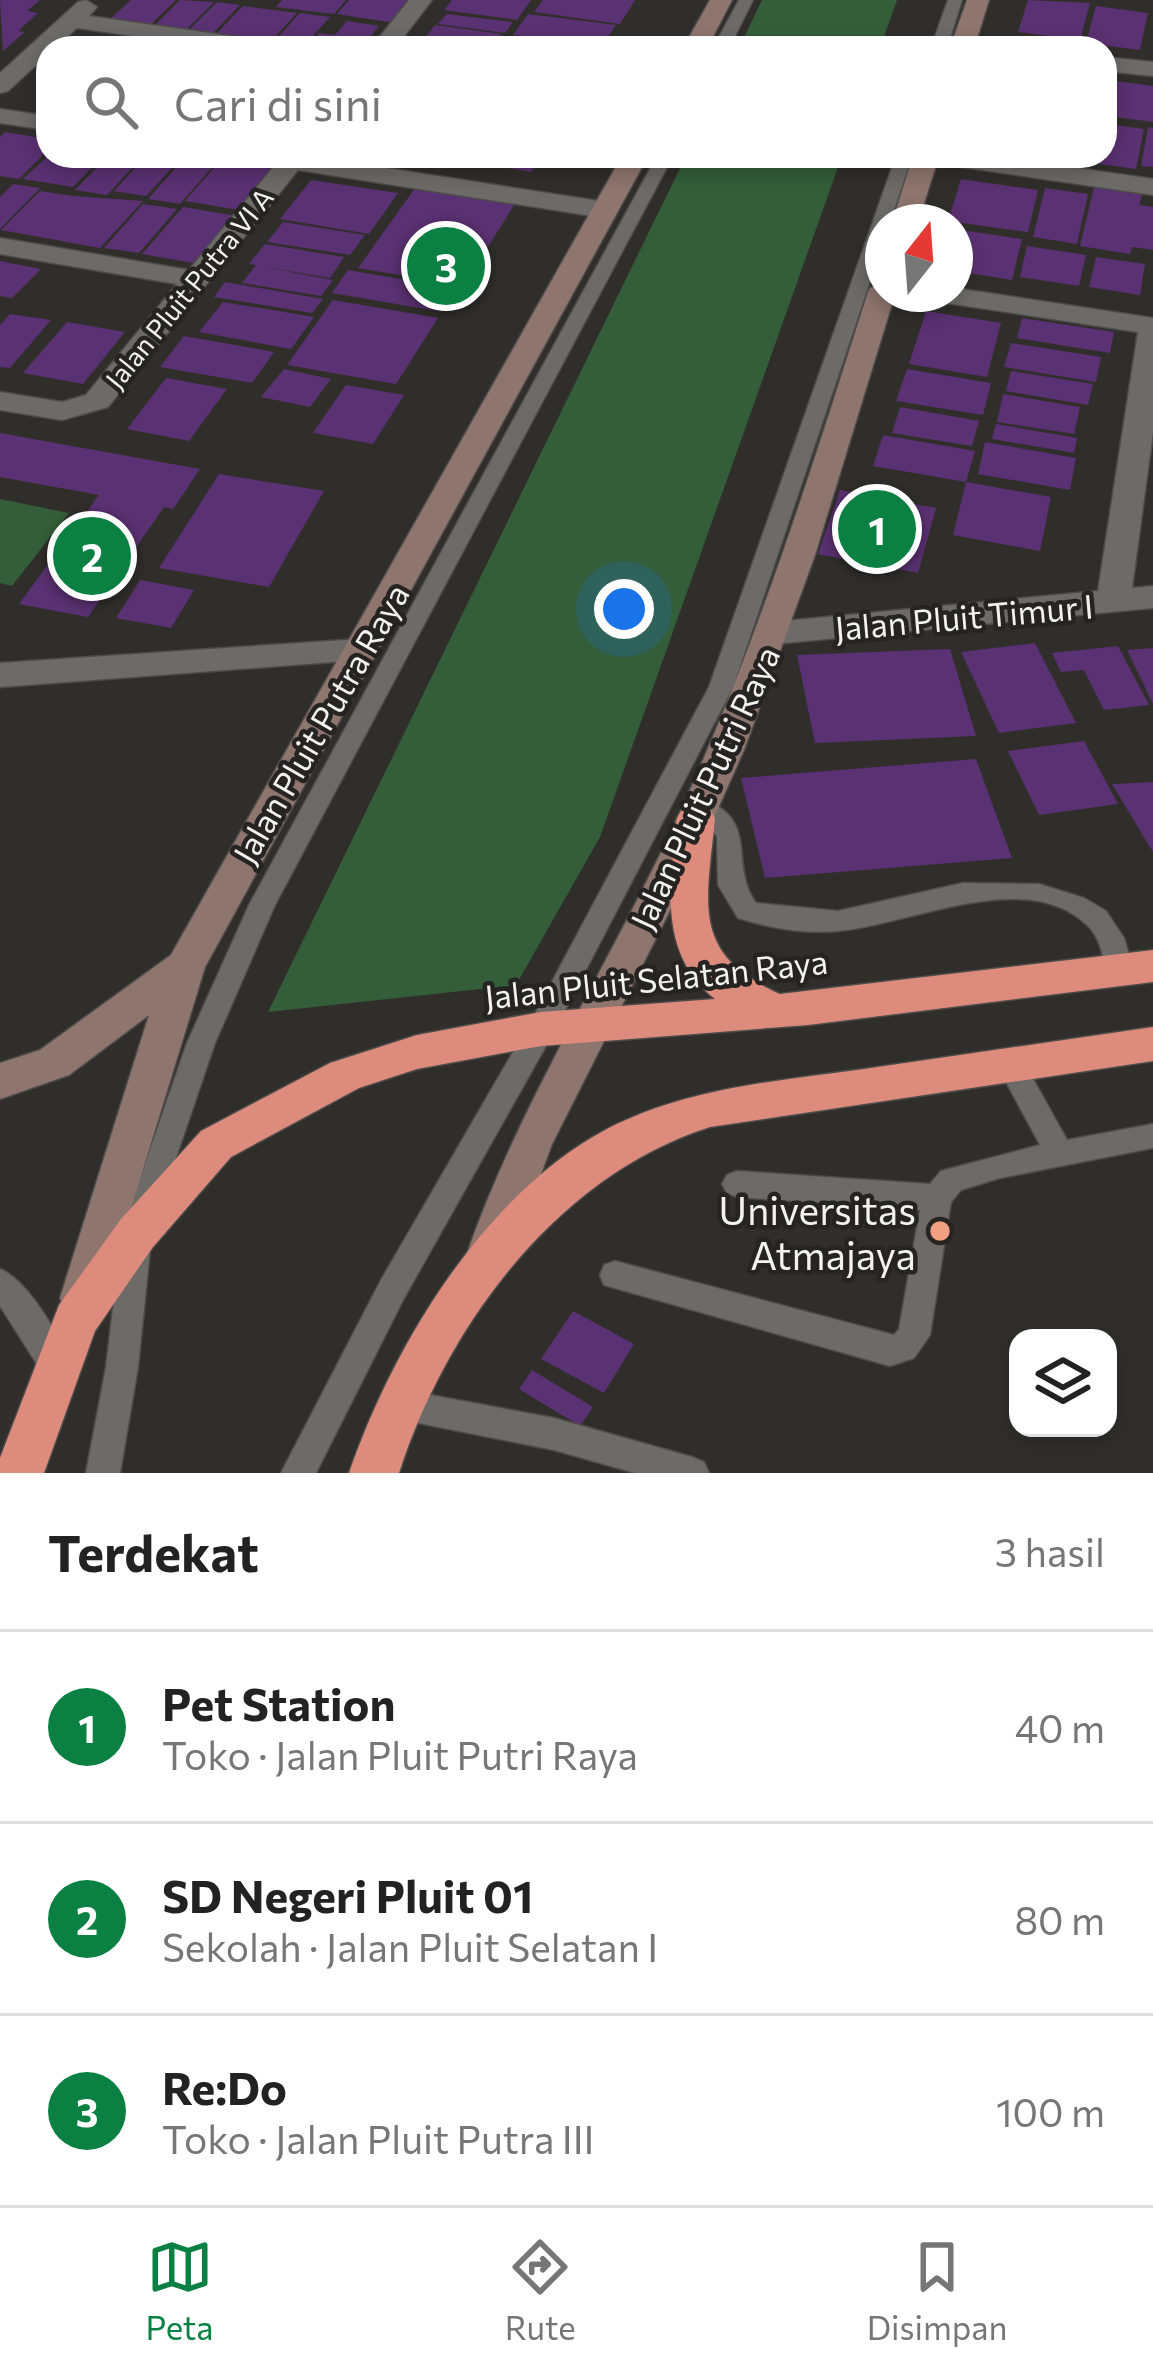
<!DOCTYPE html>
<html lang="id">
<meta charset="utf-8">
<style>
body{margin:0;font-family:Commissioner,sans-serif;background:#f2f2f2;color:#222}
.controls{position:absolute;right:36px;bottom:36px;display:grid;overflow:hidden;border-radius:24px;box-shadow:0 6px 18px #0003}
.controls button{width:108px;height:108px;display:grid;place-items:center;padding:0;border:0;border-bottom:3px solid #e0e0e0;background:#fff;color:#222;font:60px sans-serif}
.compass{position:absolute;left:865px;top:204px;width:108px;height:108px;border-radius:50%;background:#fff;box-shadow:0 6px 18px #0003;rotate:17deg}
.you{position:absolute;left:624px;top:609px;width:42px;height:42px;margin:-30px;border:9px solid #fff;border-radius:50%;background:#1a73e8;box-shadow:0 0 0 18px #1a73e833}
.badge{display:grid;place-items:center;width:78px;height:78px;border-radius:50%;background:#0b8043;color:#fff;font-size:39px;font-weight:700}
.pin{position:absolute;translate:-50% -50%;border:6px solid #fff;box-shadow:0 3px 12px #0006}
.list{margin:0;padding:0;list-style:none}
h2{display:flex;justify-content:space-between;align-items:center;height:156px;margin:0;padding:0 48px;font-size:51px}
h2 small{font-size:39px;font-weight:400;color:#767676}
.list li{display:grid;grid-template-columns:78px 1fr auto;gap:36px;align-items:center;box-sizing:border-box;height:192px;padding:0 48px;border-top:3px solid #e0e0e0}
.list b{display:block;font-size:45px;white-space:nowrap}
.list p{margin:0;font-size:39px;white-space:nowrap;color:#767676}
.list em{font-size:39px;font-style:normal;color:#767676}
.icon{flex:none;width:66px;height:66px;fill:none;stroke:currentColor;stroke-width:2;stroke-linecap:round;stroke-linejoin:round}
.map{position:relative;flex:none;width:1153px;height:1473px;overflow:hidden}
.search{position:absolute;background:#fff;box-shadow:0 6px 18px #0003;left:36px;right:36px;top:36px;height:132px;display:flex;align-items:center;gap:30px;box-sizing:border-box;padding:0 42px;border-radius:36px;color:#767676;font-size:45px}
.sheet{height:732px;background:#fff}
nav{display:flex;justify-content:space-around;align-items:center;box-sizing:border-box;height:168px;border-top:3px solid #e0e0e0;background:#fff;font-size:33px;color:#767676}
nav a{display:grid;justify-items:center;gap:6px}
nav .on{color:#0b8043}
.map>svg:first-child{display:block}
.green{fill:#345e39}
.building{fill:#5a3172}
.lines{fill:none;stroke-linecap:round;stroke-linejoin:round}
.lane-casing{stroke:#4d4b49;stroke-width:3}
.street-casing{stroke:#4d4b49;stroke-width:3}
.secondary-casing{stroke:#4d4b49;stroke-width:3}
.highway-casing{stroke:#4d4b49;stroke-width:3}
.lane{fill:#6d6b68;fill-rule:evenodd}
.street{fill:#6d6b68;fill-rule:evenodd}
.secondary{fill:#8e756e;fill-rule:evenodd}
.highway{fill:#dc8b7d;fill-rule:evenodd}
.poi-dot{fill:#f3a081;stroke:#262422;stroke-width:4.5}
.labels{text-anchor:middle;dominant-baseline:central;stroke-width:9;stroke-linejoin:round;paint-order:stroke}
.far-street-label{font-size:27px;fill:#f3f2f0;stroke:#262422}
.street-label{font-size:33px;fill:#f3f2f0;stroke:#262422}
.near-poi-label{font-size:39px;fill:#f3f2f0;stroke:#262422;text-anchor:end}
</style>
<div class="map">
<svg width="1153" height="1473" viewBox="0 0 1153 1473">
<rect width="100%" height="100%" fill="#302e2b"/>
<!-- green -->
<g class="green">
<path d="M762,0H897L880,48H739Z"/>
<path d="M686,156H842L600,837L516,985L268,1012Z"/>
<path d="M0,499L69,513L12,586L0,583Z"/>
</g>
<!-- building -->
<g class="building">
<path d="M0,0H40L27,11L38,13L18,31L25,32L3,51Z"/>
<path d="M131,0H176L149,26L109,20Z"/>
<path d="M180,0L214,2L186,30L154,26Z"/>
<path d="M282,0H346L334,14L276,7Z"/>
<path d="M349,0H413L395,23L337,14Z"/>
<path d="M452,0H531L517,20L444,10Z"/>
<path d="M543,0H635L620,24L534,12Z"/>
<path d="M1028,0L1090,3L1080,40L1018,32Z"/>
<path d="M217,2L240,5L212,34L188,31Z"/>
<path d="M243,6L297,13L270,42L215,35Z"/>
<path d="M1096,6L1148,13L1140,50L1086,43Z"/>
<path d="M300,13L330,17L302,48L271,45Z"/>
<path d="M447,14L513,22L505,33L438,24Z"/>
<path d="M528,14L616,25L601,47L513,35Z"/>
<path d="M347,21L379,26L361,48H306L319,33L335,35Z"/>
<path d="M435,25L502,34L492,48L424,39Z"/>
<path d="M106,38L146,44L141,48H96Z"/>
<path d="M1115,81L1153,86V122L1108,116Z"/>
<path d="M1107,124L1144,129L1136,169L1099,164L1105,156Z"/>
<path d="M1148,127L1153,128V167L1141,166Z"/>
<path d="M5,132L48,139V150L19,179L0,176V137Z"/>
<path d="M48,156H103L73,187L23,179Z"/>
<path d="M108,156H143L107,195L75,190Z"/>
<path d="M146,156H183L146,196L114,191Z"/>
<path d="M186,156H222L180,204L148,199Z"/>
<path d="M443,156H541L531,172Z"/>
<path d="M220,161L273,169L239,210L185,201Z"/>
<path d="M961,179L1038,190L1028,232L948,221Z"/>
<path d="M311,180L398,193L369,234L280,219Z"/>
<path d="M13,184L40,188L0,229V197Z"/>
<path d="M1094,187L1142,194L1139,205L1153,207V250L1132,247L1130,254L1080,246Z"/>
<path d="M415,188L515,203L464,286L358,268Z"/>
<path d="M1045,188L1088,194L1077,244L1033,237Z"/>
<path d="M40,191L73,196L143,201L100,248L1,230Z"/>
<path d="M143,204L177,209L139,253L104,248Z"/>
<path d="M183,207L238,216L199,264L142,254Z"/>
<path d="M283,222L365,235L350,255L267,242Z"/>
<path d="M955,229L1022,239L1012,280L955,271Z"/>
<path d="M265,244L344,257L330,278L259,266L333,280L321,296L242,283L256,265L249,264Z"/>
<path d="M1027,246L1086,255L1079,286L1020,277Z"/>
<path d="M1096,257L1145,264L1140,295L1089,287Z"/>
<path d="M0,261L41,269L12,298L0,296Z"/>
<path d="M348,270L453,288L438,311L332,293Z"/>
<path d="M225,282L323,299L312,313L214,297Z"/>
<path d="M333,300L438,318L396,384L287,365Z"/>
<path d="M223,302L314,317L291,349L199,332Z"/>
<path d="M926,311L1001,323L987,377L909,364Z"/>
<path d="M10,314L51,320L10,368L0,367V325Z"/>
<path d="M1022,318L1114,332L1110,353L1017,338Z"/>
<path d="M67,322L125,332L83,384L23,373Z"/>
<path d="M184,336L274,352L252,383L160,367Z"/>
<path d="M1011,343L1101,357L1096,382L1004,367Z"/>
<path d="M284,369L331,379L310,407L261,397Z"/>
<path d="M907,369L991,383L983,415L896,401Z"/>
<path d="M1011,371L1093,384L1088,405L1006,391Z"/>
<path d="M166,378L227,389L189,441L127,429Z"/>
<path d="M346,385L404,395L373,444L313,433Z"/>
<path d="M1003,394L1080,407L1074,434L997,422Z"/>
<path d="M900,407L979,421L972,446L892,433Z"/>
<path d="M996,424L1077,438L1074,453L992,439Z"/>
<path d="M0,433L200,469L173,509L164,507L88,617L19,604L99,495L0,477Z"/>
<path d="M883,435L975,451L966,482L873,466Z"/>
<path d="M985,442L1076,458L1070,490L978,474Z"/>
<path d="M219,474L324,491L269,587L159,568Z"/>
<path d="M966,482L1051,497L1040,551L953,535Z"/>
<path d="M840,490L936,508L918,573L818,554Z"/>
<path d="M140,580L194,590L171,628L116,618Z"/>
<path d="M1035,643L1076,723L999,733L961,652Z"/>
<path d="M1118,646L1149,705L1104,710L1084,670L1061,672L1052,653Z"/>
<path d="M1153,648V704L1127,650Z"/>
<path d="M950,649L976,736L815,743L797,655Z"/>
<path d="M1084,741L1118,804L1039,815L1008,751Z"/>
<path d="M976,759L1012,858L765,878L741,778Z"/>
<path d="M1153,782V852L1112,784Z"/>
<path d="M573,1311L634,1344L604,1393L541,1359Z"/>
<path d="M532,1370L593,1407L580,1426L519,1389Z"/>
</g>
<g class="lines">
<!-- lane casing -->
<g class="lane-casing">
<g id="lane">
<path d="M739,0H753L729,48H713Z"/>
<path d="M948,0H962L947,48H931Z"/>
<path d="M657,156H673L275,905L215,1043L153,1225L142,1229L131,1225L127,1216L187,1043L249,905Z"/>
<path d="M896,156H912L890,222H883V243L733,687L551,1037L403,1300L316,1473H281L381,1280L531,1021L709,687Z"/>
<path d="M701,799C761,818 728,864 756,903L838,911L963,883L1039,884L1084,898L1106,911L1124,938L1133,968L1130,976L1120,979L1110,976C1102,959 1102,940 1088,926C1026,865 908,926 838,931C805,934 769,928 738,918L718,885L717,836L689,808L692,802Z"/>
<path d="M1012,1055L1022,1059L1067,1140L1153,1124V1148L1000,1178L961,1190L951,1202L930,1335L914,1358L890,1366L604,1285L600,1275L604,1265L615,1261L894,1335L899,1329L920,1210L737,1197L727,1193L722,1184L727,1175L737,1171L930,1184L941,1171L1040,1145L998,1067L1002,1059Z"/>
<path d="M135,1236L146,1240L150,1250L138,1367L120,1473H86L106,1367L120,1250L124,1240Z"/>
<path d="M0,1269C29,1280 62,1341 74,1369L69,1380L58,1384L47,1380L0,1306Z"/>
<path d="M398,1389L554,1418L692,1457L704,1462L709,1473H635L554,1450L398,1419L387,1415L382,1404L387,1393Z"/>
</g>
</g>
<!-- street casing -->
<g class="street-casing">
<g id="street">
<path d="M86,0L97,7L89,16L267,41L279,48H219L77,28L55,48H48V54L8,91L0,93V73L78,2Z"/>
<path d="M409,0H432L395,48H371Z"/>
<path d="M1105,57L1153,62V76L1105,71Z"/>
<path d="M0,109L48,116V130L0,123Z"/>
<path d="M245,156H309L605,202L618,210L605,218L298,170L108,407L62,420L0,410V392L62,402L86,395L177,284L0,254V238L189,270L274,166L249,161Z"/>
<path d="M928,156H993L1153,179V195L941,164Z"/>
<path d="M955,288L1153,318V432L1132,588L1153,586V608L774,644L762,641L757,633L762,625L774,622L1098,591L1138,332L940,302L926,294H955Z"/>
<path d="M361,639L373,643L378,651L373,659L0,687V663Z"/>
</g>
</g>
<!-- secondary casing -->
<g class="secondary-casing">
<g id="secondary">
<path d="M710,0H732L707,48H683Z"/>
<path d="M967,0H989L974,48H950Z"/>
<path d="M622,156H648L205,967L99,1313L83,1319L67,1313L60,1298L149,1015L69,1075L0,1099V1063L40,1050L171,955Z"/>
<path d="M913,156H939L918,222H892Z"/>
<path d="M883,281V294H895L815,555L744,750L691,869L552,1144L504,1274L488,1280L472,1274L465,1259C520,1100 612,962 681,810C758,641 813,465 869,289Z"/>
</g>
</g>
<!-- highway casing -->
<g class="highway-casing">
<g id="highway">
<path d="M696,804L709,808L715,818C707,903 689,954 780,994L1153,950V982L808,1025L541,1046L417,1069L359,1088L231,1157L153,1247L95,1331L44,1473H0V1458L59,1305L121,1219L201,1131L330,1063L417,1035L541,1012L715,999C657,953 670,883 677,818L683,808Z"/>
<path d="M1153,1027V1061L710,1127C557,1176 447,1325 399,1473H349C393,1346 484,1194 607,1129C687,1088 776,1081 864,1069C960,1055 1057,1041 1153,1027Z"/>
</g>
</g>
<!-- lane -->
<use href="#lane" class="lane"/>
<!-- street -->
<use href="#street" class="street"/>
<!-- secondary -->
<use href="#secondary" class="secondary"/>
<!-- highway -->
<use href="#highway" class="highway"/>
</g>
<!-- markers -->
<circle class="poi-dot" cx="940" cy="1231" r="12"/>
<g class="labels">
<!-- far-street labels -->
<g class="far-street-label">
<text transform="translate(189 288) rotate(-51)">Jalan Pluit Putra VI A</text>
</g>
<!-- street labels -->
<g class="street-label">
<text transform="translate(964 616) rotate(-5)">Jalan Pluit Timur I</text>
<text transform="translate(320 723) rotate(-60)">Jalan Pluit Putra Raya</text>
<text transform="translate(704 787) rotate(-65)">Jalan Pluit Putri Raya</text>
<text transform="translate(656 978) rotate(-6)">Jalan Pluit Selatan Raya</text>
</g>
<!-- near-poi labels -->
<g class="near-poi-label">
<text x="916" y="1209">Universitas<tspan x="916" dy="45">Atmajaya</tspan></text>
</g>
</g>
</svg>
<div class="controls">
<button><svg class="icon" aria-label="layers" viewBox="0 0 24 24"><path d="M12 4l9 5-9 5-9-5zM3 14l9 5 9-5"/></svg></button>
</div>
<svg class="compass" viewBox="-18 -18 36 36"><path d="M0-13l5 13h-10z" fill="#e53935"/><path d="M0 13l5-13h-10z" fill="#767676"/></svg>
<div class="you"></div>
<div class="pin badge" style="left:877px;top:529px">1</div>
<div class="pin badge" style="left:92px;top:556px">2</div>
<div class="pin badge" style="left:446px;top:266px">3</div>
<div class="search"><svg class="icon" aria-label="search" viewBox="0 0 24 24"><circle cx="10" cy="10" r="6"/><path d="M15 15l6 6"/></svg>Cari di sini</div>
</div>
<section class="sheet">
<h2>Terdekat<small>3 hasil</small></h2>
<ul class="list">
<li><span class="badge">1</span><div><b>Pet Station</b><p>Toko · Jalan Pluit Putri Raya</p></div><em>40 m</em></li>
<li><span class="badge">2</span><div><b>SD Negeri Pluit 01</b><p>Sekolah · Jalan Pluit Selatan I</p></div><em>80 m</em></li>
<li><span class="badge">3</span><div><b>Re:Do</b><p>Toko · Jalan Pluit Putra III</p></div><em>100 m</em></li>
</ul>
</section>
<nav>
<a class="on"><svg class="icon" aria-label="map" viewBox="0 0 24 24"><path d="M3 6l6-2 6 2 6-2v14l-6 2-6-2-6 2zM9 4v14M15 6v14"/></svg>Peta</a>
<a><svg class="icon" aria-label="directions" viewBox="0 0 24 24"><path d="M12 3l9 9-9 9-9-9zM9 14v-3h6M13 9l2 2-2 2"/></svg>Rute</a>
<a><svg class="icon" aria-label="saved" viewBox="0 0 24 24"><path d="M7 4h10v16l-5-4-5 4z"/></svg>Disimpan</a>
</nav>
